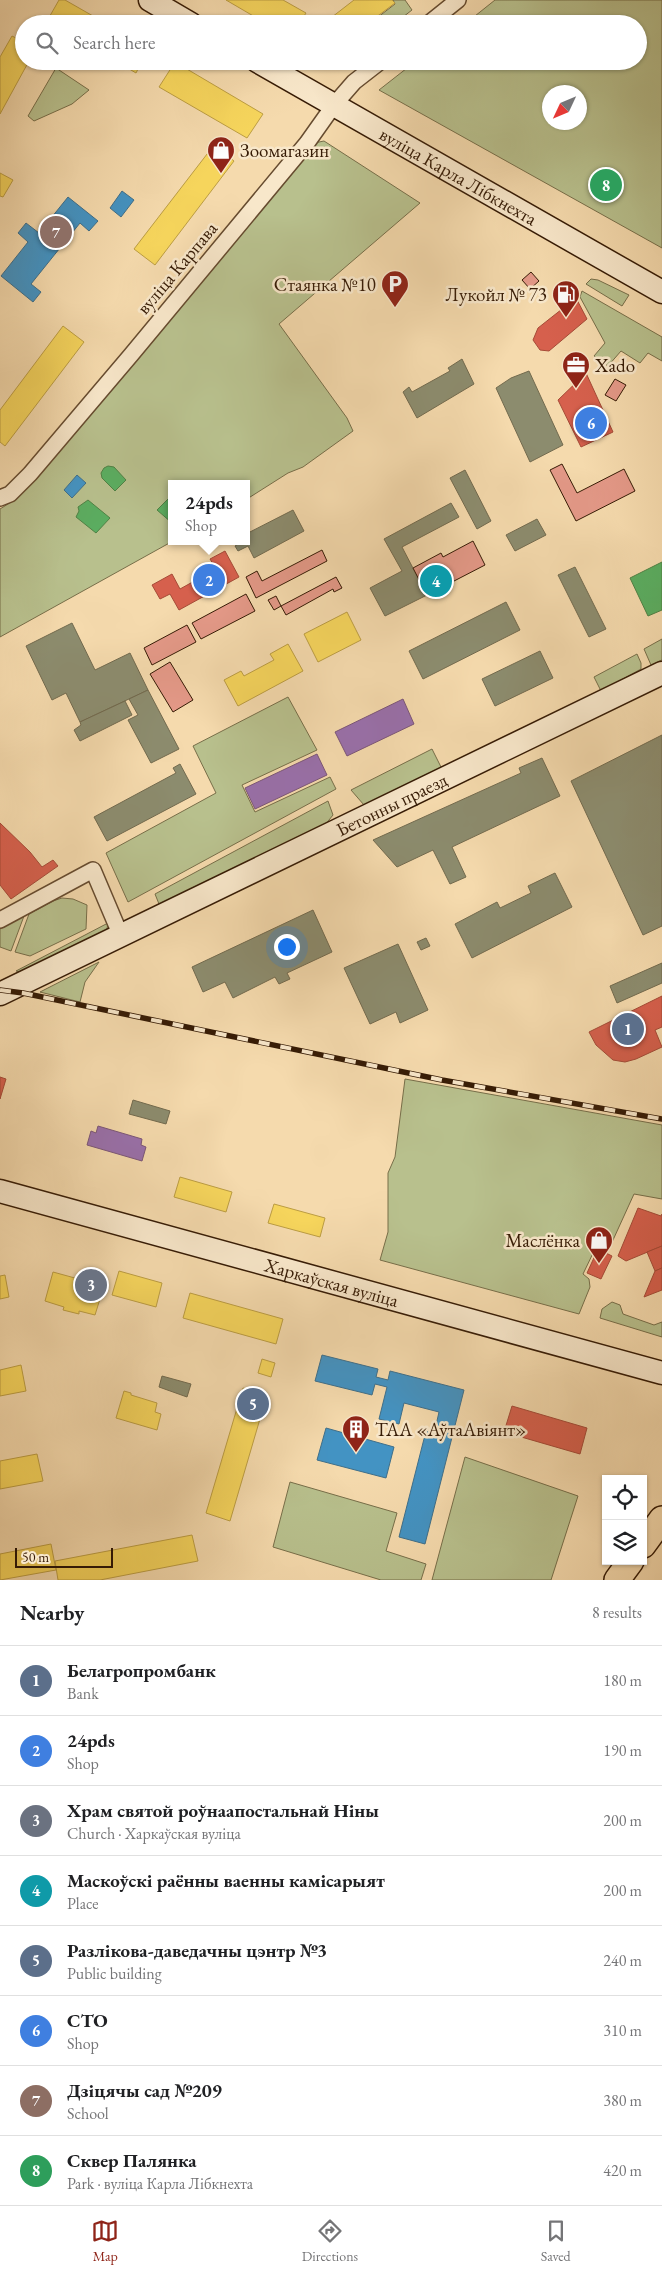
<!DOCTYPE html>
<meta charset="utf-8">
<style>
body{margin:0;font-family:"EB Garamond",serif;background:#f6f6f6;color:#202124}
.controls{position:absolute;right:15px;bottom:15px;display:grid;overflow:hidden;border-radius:0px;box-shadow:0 1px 4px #0004}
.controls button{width:45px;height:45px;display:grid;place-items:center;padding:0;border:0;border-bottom:1px solid #e0e0e0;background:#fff;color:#202124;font:25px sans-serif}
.compass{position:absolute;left:542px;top:85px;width:45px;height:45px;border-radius:50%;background:#fff;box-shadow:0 1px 4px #0004;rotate:226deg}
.scale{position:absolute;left:15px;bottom:12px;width:98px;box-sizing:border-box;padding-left:5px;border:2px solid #361b05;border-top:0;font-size:14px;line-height:18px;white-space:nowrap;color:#361b05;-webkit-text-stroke:4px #f8e7ca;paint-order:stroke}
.you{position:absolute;left:286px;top:946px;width:18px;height:18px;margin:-12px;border:4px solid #fff;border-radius:50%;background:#1a73e8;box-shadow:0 0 0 8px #1a73e833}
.badge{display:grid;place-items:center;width:32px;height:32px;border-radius:50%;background:#8f2418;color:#fff;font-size:16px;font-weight:700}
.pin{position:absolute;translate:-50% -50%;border:2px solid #fff;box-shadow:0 1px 5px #0006}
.popup{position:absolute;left:168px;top:480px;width:82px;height:65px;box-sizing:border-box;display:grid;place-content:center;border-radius:0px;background:#fff;filter:drop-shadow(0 1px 4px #0005);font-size:16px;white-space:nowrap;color:#757577}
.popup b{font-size:19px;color:#202124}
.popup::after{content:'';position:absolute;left:50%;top:100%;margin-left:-10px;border:10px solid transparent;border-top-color:#fff}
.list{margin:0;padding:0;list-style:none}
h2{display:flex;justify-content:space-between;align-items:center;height:65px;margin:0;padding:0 20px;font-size:21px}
h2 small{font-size:16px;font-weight:400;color:#757577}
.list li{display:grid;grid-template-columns:32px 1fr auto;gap:15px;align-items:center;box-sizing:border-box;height:70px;padding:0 20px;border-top:1px solid #e0e0e0}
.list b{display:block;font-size:19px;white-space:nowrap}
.list p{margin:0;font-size:16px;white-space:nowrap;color:#757577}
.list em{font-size:16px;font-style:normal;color:#757577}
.icon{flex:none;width:28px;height:28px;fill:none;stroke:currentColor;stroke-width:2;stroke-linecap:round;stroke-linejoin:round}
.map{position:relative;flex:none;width:662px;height:1580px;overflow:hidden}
.search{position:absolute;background:#fff;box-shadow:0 1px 4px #0004;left:15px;right:15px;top:15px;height:55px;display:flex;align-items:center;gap:12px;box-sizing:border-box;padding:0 18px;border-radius:28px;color:#757577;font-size:19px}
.sheet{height:625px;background:#fff}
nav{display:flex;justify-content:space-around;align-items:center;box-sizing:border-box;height:70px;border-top:1px solid #e0e0e0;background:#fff;font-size:14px;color:#757577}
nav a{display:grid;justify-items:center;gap:2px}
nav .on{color:#8f2418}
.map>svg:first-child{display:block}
.green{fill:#b8c08d;stroke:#776e49;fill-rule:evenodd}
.homes{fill:#f6d55c;stroke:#bc9d42}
.shops{fill:#d6604d;stroke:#a64b37}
.offices{fill:#9970ab;stroke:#7b5679}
.schools{fill:#4393c3;stroke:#3f6f8a}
.public{fill:#5aae61;stroke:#4f8245}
.industry{fill:#8c8c6e;stroke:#726a4e}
.building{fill:#e49988;stroke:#361b05}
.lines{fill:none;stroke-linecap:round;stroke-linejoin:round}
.street-casing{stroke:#664b2f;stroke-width:18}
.secondary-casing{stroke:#361b05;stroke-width:25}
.primary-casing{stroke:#361b05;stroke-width:28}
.street{stroke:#f8e7ca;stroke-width:15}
.secondary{stroke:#f8e7ca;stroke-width:22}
.primary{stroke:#f5daad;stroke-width:25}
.rail-casing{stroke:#361b05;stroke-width:5.5}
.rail{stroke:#f8e7ca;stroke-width:4;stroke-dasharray:11;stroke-linecap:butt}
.labels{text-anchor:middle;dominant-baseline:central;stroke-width:5;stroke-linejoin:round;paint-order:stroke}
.poi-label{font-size:19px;fill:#361b05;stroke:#f8e7ca;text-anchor:start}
.street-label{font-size:19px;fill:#361b05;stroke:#f8e7ca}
</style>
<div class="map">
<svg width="662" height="1580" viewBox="0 0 662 1580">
<rect width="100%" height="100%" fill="#f5daad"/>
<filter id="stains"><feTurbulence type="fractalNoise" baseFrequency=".004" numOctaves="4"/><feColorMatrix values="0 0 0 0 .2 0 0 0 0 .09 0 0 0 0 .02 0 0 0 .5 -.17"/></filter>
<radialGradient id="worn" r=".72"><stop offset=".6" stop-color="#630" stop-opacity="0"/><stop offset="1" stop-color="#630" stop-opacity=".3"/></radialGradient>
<!-- green -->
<g class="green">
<path d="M393,0H405L412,10L394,24H369L395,4Z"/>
<path d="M495,0H662V248L379,90L416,61H638V24H465ZM550,92H580V122H550Z"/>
<path d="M56,68L89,90L72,104L34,121L28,116Z"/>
<path d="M324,141L420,203L279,324L347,418L353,431L303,467L288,473L247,499L246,484H172V541H173L0,637V509L16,499L314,143Z"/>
<path d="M591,279L598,280L629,295L622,306L586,284Z"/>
<path d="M582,291L662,337V361L648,353L640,363L621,351L608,366L594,356L605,343L580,297Z"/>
<path d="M662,639V660L651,665L644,649Z"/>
<path d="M637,654L641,663V669L601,691L594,677Z"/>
<path d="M288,697L317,750L242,785L255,812L330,777L336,789L128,902L106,853L216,793L193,746Z"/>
<path d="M432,749L442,769L364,805L351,790Z"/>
<path d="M328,801L333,815L325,825L161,909L155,894Z"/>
<path d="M62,898L73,899L87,905L86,929L30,956L15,952L29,914L53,901Z"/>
<path d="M24,916L11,951L0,947V929Z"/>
<path d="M108,923L107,929L101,933L21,972L16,971Z"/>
<path d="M99,962L85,982L80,1002L40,992Z"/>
<path d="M405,1079L662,1125V1199L634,1194L608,1251L596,1247L583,1274L589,1279L590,1287L579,1314L380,1260L388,1232V1173L395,1157Z"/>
<path d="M612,1302L620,1305L623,1314L654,1325L662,1322V1337L600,1318L602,1309Z"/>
<path d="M465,1457L578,1496L551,1580H432Z"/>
<path d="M290,1482L397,1513L386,1551L426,1564L421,1580H381L273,1547Z"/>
</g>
<!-- homes -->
<g class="homes">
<path d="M59,0H65L107,24H52L47,21Z"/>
<path d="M226,0H283L306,13L299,24H267Z"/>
<path d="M354,0H392L395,3L367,24H323Z"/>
<path d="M12,36L24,42V61H29L0,114V57Z"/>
<path d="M116,61H142L136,73Z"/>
<path d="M175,62L263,114L247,138L159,87Z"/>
<path d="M214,145L234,161L155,265L134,249Z"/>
<path d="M0,173L13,180L3,197L0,196Z"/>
<path d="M63,326L84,342L5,446L0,442V410Z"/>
<path d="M347,612L361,640L318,662L304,634Z"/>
<path d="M288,644L303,671L238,706L224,680L241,671L244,676L274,660L270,654Z"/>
<path d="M180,1177L232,1192L226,1212L174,1197Z"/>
<path d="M274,1204L325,1218L320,1237L268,1223Z"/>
<path d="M119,1271L162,1283L156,1307L112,1295Z"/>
<path d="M53,1272L104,1286L95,1315L79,1311V1314L63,1310L64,1307L45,1301Z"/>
<path d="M5,1275L9,1297L0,1299V1276Z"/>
<path d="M190,1293L283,1319L276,1344L183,1318Z"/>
<path d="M262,1359L275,1363L271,1377L258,1373Z"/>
<path d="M21,1365L26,1391L0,1396V1370Z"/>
<path d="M243,1388L267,1395L230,1521L206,1513Z"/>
<path d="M124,1391L131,1393V1395L157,1403L155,1412L161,1414L157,1430L116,1418Z"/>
<path d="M37,1454L43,1481L0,1489V1461Z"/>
<path d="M192,1535L198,1561L100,1580H58L55,1561Z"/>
<path d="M51,1544L56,1570L0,1580V1554Z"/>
</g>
<!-- shops -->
<g class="shops">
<path d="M576,298L587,319L549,351L540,350L533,340L538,328Z"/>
<path d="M586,373L613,432L581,447L558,400Z"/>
<path d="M225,551L239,577L179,610L170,594L160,599L152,585L172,574L180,589L216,569L210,559Z"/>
<path d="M0,823L30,852L42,867L53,860L58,866L11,899L0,885Z"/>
<path d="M662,996V1027L655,1030L662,1047L636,1059L625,1062L613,1060L596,1045L589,1032Z"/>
<path d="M0,1077L6,1079L0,1099Z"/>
<path d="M638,1208L661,1216L662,1214V1246L626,1261L618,1256Z"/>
<path d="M662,1246V1268L655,1271L647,1252Z"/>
<path d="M598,1249L612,1256L601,1279L587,1273Z"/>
<path d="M662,1268V1290L644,1297L655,1271Z"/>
<path d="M512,1406L587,1428L580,1454L504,1432Z"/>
</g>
<!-- offices -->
<g class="offices">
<path d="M403,699L414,724L347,756L335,732Z"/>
<path d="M317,754L327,775L255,809L245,788Z"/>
<path d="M98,1126L142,1139L141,1145L146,1147L142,1161L87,1145L91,1131L96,1133Z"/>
</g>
<!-- schools -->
<g class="schools">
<path d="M122,191L134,200L121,217L110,208Z"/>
<path d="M68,197L98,221L89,231L80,223L31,284L41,292L33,302L1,276L28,242L18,233L26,223L39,233Z"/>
<path d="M77,475L86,483L72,498L64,490Z"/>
<path d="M322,1355L378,1369L376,1377L388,1380L390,1371L464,1390L425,1544L399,1537L426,1431L434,1434L439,1412L404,1403L399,1424L379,1419L387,1387L375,1384L372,1395L315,1381Z"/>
<path d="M326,1428L394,1447L386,1478L317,1460Z"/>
</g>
<!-- public -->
<g class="public">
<path d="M108,466L114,467L126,480L115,491L102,478L101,473L104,468Z"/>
<path d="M169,498L172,500V523L157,510Z"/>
<path d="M88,500L110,518L96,533L76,517L79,511L78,507Z"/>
<path d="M662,562V610L648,616L630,578Z"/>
</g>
<!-- industry -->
<g class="industry">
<path d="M462,359L474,384L417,418L403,392L409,387L412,392L450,371L448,368Z"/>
<path d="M529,371L563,445L530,462L496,388L511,378Z"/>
<path d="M465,470L491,521L477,529L450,478Z"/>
<path d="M451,503L459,517L402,547L427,595L385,616L370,588L402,571L384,539Z"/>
<path d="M293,510L304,531L254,558L248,546L238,551L235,546L240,543L239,541H246V534Z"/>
<path d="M537,519L546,535L515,551L506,535Z"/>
<path d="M575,567L606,629L589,637L558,575Z"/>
<path d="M506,602L520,630L423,679L409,651Z"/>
<path d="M72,623L95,670L130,653L148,690L80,722L66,693L52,700L26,646Z"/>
<path d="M540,651L553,678L495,706L482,679Z"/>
<path d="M148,690L179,749L151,763L128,720L138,715L129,699Z"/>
<path d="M125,701L132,715L80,741L74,730L81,725L80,722Z"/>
<path d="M662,735V926L643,935L571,781Z"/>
<path d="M542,758L560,796L452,847L466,877L450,884L433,850L397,867L373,840L521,773L519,768Z"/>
<path d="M180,764L196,794L107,841L94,817L176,773L173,768Z"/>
<path d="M555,873L572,907L472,958L455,924L497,902L500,908L531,893L528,886Z"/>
<path d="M313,910L332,952L287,973L290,979L279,984L275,977L233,998L225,982L203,992L192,967Z"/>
<path d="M426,938L430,946L421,950L417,942Z"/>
<path d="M398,944L428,1010L400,1023L396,1012L370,1024L344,968Z"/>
<path d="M662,963V983L617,1003L610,986Z"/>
<path d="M133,1100L170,1111L166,1124L129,1114Z"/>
<path d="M162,1376L191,1384L187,1397L159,1387Z"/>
</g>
<!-- building -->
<g class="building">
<path d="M531,272L539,281L530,289L522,280Z"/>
<path d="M615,379L626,385L616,401L605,395Z"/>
<path d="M562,464L577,493L624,469L635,491L576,521L550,470Z"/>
<path d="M473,541L485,565L427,595L413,568L441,553L443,557Z"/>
<path d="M322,550L327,561L256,598L246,577L257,571L262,581Z"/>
<path d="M336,577L342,588L334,592L333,589L286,615L281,606Z"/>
<path d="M246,594L255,611L201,639L192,623Z"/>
<path d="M276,596L281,606L274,610L268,600Z"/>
<path d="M187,625L196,642L152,665L144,648Z"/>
<path d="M170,662L193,700L173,712L150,674Z"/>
</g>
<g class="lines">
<!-- street casing -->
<g class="street-casing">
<g id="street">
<path d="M428,24L458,0"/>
<path d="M0,498L10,494L30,474L131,355L307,143L334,105L354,82L381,61"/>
<path d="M0,920L93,870L121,936"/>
</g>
</g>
<!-- secondary casing -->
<g class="secondary-casing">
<g id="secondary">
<path d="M150,0L191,24"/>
<path id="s1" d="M257,61L662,292"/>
<path id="s2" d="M0,994L662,673"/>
<path id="s3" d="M0,1191L662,1373"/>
</g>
</g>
<!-- primary casing -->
<g class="primary-casing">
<g id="primary">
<path d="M643,1545L662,1519"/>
<path d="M617,1580L631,1561"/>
</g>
</g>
<!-- street -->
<use href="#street" class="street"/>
<!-- secondary -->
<use href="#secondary" class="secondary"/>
<!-- primary -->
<use href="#primary" class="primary"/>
<!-- rail casing -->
<g class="rail-casing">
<path id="rail" d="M0,990L23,993L442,1080L662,1119"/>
</g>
<!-- rail -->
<use href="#rail" class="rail"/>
</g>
<!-- icons -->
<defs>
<g id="shop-pin" transform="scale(1.4375)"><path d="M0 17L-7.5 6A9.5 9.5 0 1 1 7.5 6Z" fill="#8f2418" stroke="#f8e7ca"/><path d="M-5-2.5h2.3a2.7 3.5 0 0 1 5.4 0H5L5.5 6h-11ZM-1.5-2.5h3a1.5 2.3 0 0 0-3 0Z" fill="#fff"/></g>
<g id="parking-pin" transform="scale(1.4375)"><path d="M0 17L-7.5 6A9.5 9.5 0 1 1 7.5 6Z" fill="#8f2418" stroke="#f8e7ca"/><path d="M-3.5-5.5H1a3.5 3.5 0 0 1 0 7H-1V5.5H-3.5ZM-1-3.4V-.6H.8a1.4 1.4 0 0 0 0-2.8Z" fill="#fff"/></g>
<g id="fuel-pin" transform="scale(1.4375)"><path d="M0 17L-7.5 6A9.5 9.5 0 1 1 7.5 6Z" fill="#8f2418" stroke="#f8e7ca"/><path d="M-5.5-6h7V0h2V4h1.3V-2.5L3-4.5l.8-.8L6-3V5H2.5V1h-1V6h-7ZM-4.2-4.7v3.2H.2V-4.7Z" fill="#fff"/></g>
<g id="office-pin" transform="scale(1.4375)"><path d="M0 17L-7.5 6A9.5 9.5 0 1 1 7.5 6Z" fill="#8f2418" stroke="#f8e7ca"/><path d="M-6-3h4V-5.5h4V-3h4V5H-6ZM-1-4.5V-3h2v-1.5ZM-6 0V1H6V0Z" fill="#fff"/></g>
<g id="building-pin" transform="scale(1.4375)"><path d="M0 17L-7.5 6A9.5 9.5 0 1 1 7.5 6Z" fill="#8f2418" stroke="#f8e7ca"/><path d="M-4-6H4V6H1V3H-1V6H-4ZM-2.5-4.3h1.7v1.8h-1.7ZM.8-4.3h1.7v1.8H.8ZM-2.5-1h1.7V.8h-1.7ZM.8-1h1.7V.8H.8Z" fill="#fff"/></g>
</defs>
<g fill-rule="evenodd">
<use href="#shop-pin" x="221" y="150"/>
<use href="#parking-pin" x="395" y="284"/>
<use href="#fuel-pin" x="566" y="294"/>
<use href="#office-pin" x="576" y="365"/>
<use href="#shop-pin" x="599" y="1240"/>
<use href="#building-pin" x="356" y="1429"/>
</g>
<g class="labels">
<!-- poi labels -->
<g class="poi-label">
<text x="240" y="150">Зоомагазин</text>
<text x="376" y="284" text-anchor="end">Стаянка №10</text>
<text x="547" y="294" text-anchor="end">Лукойл № 73</text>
<text x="595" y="365">Xado</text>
<text x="580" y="1240" text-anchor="end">Маслёнка</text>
<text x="375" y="1429">ТАА «АўтаАвіянт»</text>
</g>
<!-- street labels -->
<g class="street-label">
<text stroke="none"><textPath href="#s1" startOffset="232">вуліца Карла Лібкнехта</textPath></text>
<text transform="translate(177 268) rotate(-50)">вуліца Карпава</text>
<text stroke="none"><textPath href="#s2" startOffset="435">Бетонны праезд</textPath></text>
<text stroke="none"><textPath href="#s3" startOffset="344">Харкаўская вуліца</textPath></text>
</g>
</g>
<rect width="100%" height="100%" filter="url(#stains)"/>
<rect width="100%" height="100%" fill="url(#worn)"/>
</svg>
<div class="controls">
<button><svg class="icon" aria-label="locate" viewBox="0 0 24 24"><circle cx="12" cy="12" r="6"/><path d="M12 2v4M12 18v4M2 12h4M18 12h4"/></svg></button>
<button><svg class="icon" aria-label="layers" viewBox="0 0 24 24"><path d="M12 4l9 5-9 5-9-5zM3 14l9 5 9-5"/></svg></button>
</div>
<svg class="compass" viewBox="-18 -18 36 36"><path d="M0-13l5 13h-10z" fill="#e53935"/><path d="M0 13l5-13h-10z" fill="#757577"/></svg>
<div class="scale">50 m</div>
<div class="you"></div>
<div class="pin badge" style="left:628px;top:1029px;background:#5c6f8a">1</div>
<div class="pin badge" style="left:209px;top:580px;background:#3f7fe0">2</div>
<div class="popup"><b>24pds</b>Shop</div>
<div class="pin badge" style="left:91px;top:1285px;background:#6b7280">3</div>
<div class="pin badge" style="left:436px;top:581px;background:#0f9aa8">4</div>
<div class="pin badge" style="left:253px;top:1404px;background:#5c6f8a">5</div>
<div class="pin badge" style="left:591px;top:423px;background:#3f7fe0">6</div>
<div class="pin badge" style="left:56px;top:232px;background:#8d6e63">7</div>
<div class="pin badge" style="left:606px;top:185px;background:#2e9e5b">8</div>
<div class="search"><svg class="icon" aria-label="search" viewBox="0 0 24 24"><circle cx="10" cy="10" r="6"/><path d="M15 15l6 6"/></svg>Search here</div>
</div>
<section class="sheet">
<h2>Nearby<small>8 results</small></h2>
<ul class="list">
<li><span class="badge" style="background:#5c6f8a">1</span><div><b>Белагропромбанк</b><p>Bank</p></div><em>180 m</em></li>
<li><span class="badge" style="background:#3f7fe0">2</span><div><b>24pds</b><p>Shop</p></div><em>190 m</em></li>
<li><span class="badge" style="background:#6b7280">3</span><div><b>Храм святой роўнаапостальнай Ніны</b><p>Church · Харкаўская вуліца</p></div><em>200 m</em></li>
<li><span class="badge" style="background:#0f9aa8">4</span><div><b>Маскоўскі раённы ваенны камісарыят</b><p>Place</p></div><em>200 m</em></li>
<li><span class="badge" style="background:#5c6f8a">5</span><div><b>Разлікова-даведачны цэнтр №3</b><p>Public building</p></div><em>240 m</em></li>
<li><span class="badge" style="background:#3f7fe0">6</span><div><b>СТО</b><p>Shop</p></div><em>310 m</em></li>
<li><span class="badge" style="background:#8d6e63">7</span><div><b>Дзіцячы сад №209</b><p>School</p></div><em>380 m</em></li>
<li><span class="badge" style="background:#2e9e5b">8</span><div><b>Сквер Палянка</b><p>Park · вуліца Карла Лібкнехта</p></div><em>420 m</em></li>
</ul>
</section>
<nav>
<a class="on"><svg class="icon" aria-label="map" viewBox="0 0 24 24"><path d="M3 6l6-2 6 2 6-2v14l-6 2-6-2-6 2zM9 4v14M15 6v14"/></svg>Map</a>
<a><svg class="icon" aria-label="directions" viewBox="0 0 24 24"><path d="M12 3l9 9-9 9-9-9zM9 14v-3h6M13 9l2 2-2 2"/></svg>Directions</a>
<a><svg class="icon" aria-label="saved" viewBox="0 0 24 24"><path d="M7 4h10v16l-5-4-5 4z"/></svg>Saved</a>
</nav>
